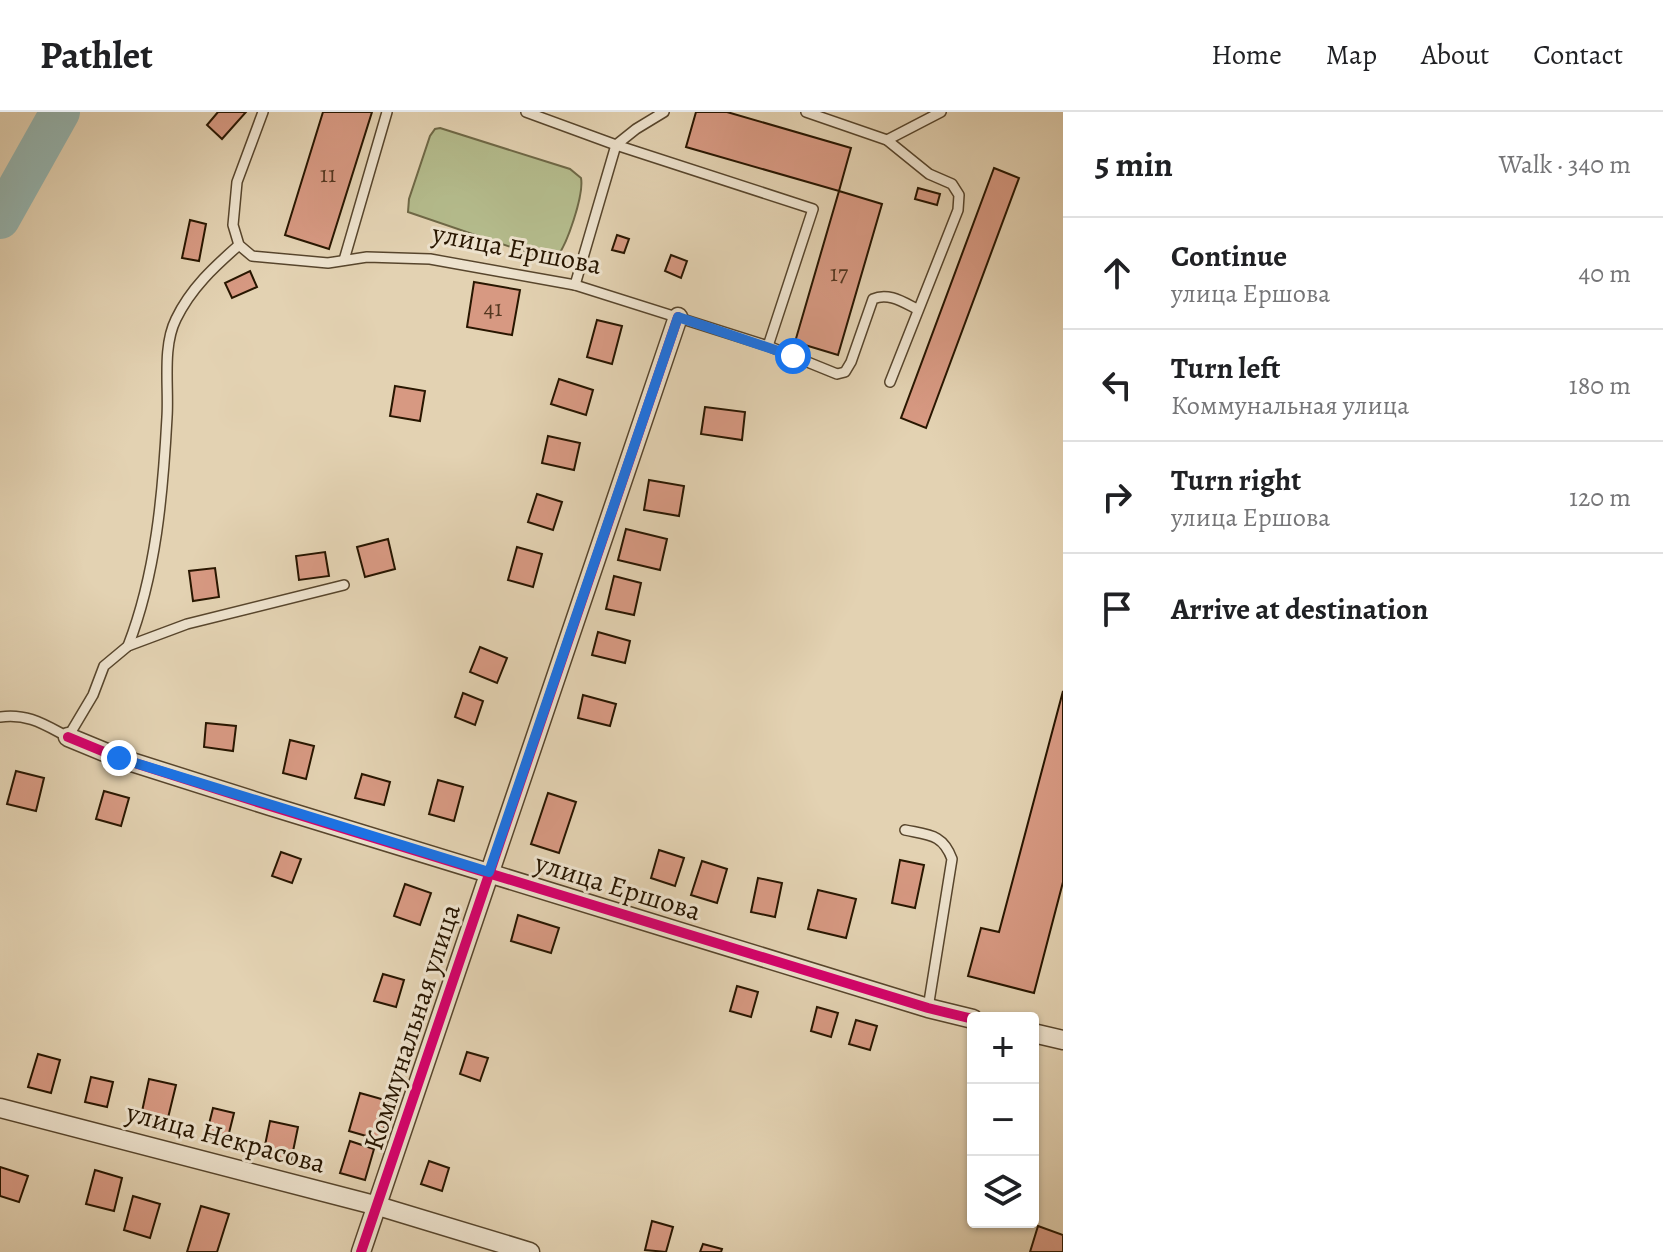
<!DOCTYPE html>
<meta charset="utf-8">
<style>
body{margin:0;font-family:Alegreya,serif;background:#f2f2f2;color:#202124}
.controls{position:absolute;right:24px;bottom:24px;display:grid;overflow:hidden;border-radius:8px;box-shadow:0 2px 6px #0004}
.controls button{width:72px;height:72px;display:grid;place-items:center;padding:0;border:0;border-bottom:2px solid #e0e0e0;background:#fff;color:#202124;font:40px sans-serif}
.stop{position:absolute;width:24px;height:24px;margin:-18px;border:6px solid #1a73e8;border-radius:50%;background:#fff}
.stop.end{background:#1a73e8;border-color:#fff;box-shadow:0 2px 8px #0008}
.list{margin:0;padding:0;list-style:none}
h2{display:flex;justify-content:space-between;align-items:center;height:104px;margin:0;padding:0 32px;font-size:34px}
h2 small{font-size:26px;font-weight:400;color:#757577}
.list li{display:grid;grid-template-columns:52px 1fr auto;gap:24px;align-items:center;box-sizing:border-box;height:112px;padding:0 32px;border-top:2px solid #e0e0e0}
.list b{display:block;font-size:30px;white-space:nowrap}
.list p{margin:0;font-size:26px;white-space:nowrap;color:#757577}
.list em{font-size:26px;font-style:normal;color:#757577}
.icon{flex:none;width:44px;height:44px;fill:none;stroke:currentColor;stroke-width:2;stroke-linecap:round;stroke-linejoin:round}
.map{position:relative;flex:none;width:1063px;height:1140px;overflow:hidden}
header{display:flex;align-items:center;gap:48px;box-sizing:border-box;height:112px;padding:0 40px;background:#fff;border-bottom:2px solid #e0e0e0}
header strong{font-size:38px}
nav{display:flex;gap:44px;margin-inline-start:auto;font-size:28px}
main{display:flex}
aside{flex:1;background:#fff}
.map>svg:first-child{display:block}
.green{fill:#b4bb8c;stroke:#6e6846;stroke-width:2}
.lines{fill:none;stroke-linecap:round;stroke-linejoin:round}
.river{stroke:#96b6b1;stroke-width:40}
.building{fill:#d79982;stroke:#281600;stroke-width:2}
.lane-casing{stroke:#57452c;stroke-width:12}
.street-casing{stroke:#57452c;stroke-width:21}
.lane{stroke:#ede2cd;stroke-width:9}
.street{stroke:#ede2cd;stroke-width:18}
.cycleway-casing{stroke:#ede2cd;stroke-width:15}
.cycleway{stroke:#d6006c;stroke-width:10}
.route{stroke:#1a73e8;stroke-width:10}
.labels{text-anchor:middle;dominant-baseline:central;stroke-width:6;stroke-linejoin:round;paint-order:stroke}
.number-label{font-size:24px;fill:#543720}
.street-label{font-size:28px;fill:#281600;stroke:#ede2cd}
</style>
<header>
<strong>Pathlet</strong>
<nav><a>Home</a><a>Map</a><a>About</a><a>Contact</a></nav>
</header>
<main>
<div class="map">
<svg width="1063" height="1140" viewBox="0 0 1063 1140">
<rect width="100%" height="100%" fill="#e3d2b2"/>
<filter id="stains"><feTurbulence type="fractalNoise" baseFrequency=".0025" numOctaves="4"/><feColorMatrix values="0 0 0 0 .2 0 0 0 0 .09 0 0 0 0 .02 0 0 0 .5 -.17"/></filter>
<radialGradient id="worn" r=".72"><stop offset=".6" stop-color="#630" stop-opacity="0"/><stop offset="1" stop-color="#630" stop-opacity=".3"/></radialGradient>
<!-- green -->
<path class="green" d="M440,16L570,57L581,66C584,82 567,135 555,147H546L408,100L409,87L430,24L435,17Z"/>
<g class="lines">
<!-- river -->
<path class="river" d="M0,107L60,0"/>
</g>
<!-- building -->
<g class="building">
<path d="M218,0H246L222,27L207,13Z"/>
<path d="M323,0H372L329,137L285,123Z"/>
<path d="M696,0H727L851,36L839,79L686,35Z"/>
<path d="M994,56L1019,66L926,316L901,306Z"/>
<path d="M918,76L940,82L937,93L915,87Z"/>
<path d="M839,79L882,92L838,243L795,230Z"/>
<path d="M190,108L206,112L199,149L182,146Z"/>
<path d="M617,123L629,127L624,141L612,138Z"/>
<path d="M671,143L687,149L681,166L665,159Z"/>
<path d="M250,159L257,175L232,186L225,171Z"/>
<path d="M474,170L520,178L512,223L467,215Z"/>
<path d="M597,208L622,214L612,252L587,245Z"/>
<path d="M559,267L593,278L586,303L551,292Z"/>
<path d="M395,274L425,279L420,309L390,304Z"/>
<path d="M705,295L745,300L742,328L701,322Z"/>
<path d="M548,324L580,331L574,358L542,351Z"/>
<path d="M649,368L684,374L679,404L644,398Z"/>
<path d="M537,382L562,390L553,418L528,410Z"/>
<path d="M626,417L667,427L660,458L618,448Z"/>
<path d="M388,427L395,457L365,465L357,435Z"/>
<path d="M517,435L542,442L533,475L508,468Z"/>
<path d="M325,440L329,464L299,468L296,444Z"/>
<path d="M215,456L219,485L193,489L189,459Z"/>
<path d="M614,464L641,471L634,503L606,497Z"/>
<path d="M598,520L630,529L625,551L592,543Z"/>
<path d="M480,535L507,546L497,571L470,560Z"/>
<path d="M1063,579V770L1034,881L968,864L981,816L999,820Z"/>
<path d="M463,581L483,589L475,613L455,605Z"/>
<path d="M583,583L616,592L610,614L578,606Z"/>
<path d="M206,611L236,614L233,639L204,635Z"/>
<path d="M290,628L314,634L306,667L283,661Z"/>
<path d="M16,659L44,666L36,699L7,692Z"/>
<path d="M362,662L390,670L384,693L355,686Z"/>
<path d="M438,668L463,675L454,709L429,702Z"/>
<path d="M104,679L129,686L121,714L96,707Z"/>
<path d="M548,681L576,690L559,741L531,732Z"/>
<path d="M659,738L684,746L675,774L651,766Z"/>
<path d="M281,740L301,747L292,771L272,764Z"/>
<path d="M900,748L924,753L915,796L892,791Z"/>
<path d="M702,749L727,757L717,791L691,783Z"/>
<path d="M758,766L782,771L775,805L751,800Z"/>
<path d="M405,772L431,781L420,813L394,804Z"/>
<path d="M818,778L856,787L846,826L808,817Z"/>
<path d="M518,803L559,816L551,841L511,829Z"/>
<path d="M383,862L404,868L396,895L374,889Z"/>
<path d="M737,874L758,880L751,905L730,899Z"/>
<path d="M817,895L838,901L831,925L811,919Z"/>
<path d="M856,908L877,914L870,938L849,932Z"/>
<path d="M467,940L488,946L480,969L460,962Z"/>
<path d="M38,942L60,948L51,981L28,975Z"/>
<path d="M91,965L113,970L107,995L85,990Z"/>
<path d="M149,967L176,973L167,1010L141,1004Z"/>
<path d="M360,981L392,990L380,1028L349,1019Z"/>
<path d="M213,996L234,1001L227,1029L206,1024Z"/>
<path d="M270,1009L298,1015L291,1049L263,1043Z"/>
<path d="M350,1029L374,1037L365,1068L340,1061Z"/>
<path d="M429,1049L449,1056L442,1079L421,1072Z"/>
<path d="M0,1055L28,1064L19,1090L0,1084Z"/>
<path d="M95,1058L122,1066L114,1099L86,1092Z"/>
<path d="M133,1084L160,1092L150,1126L124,1118Z"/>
<path d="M201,1094L229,1102L217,1140H187Z"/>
<path d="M652,1109L673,1115L666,1140L645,1138Z"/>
<path d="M1038,1114L1063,1123V1140H1030Z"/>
<path d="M703,1132L722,1137L721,1140H700Z"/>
</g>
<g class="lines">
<!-- lane casing -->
<g class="lane-casing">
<g id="lane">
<path d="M263,0L237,70L233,113L239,133L252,144L328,151L367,145L430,147L575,173L768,234L837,262L845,260L851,250L873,187C888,180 903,190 917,197"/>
<path d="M526,0L616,33L636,17L664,0"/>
<path d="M806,0L887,28L929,62L952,72L959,83L958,98L890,270"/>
<path d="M887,28L941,0"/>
<path d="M344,148L387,0"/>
<path d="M575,173L616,33L813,97L768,234"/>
<path d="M128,534C156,462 163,381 167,305C169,275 162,235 176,207C191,176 214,155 239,133"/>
<path d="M0,605C28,601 45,613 68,625L93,583L104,554L128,534L187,512L344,473"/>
<path d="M905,718C929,723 943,722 952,747L928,896"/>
</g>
</g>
<!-- street casing -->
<g class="street-casing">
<g id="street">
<path d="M68,625L119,646L270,694L928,896L973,907"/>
<path d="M1033,921L1063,928"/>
<path d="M0,996L378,1094L530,1140"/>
<path d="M361,1140L678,205"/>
</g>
</g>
<!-- lane -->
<use href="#lane" class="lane"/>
<!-- street -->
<use href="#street" class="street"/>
<!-- cycleway casing -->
<g class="cycleway-casing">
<g id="cycleway">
<path d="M68,625L119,646L270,694L928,896L973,907"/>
<path d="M361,1140L678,205"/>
</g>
</g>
<!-- cycleway -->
<use href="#cycleway" class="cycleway"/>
</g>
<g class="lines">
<!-- route -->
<path class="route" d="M119,646L489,760L678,205L793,244"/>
</g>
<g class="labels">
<!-- number labels -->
<g class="number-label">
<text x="328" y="62">11</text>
<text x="839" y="161">17</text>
<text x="493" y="196">41</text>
</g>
<!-- street labels -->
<g class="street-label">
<text transform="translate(517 137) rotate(11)">улица Ершова</text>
<text transform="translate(618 775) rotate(17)">улица Ершова</text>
<text transform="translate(412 915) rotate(-72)">Коммунальная улица</text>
<text transform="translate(226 1026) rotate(15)">улица Некрасова</text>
</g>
</g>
<rect width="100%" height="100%" filter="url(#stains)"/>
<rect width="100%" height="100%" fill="url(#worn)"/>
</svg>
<div class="controls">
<button>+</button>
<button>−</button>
<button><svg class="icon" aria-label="layers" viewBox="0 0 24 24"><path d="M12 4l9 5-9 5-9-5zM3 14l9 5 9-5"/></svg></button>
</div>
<div class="stop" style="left:793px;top:244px"></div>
<div class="stop end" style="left:119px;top:646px"></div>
</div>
<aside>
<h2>5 min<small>Walk · 340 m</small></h2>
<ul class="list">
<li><svg class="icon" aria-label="ahead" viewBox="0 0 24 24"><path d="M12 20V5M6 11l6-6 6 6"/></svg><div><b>Continue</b><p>улица Ершова</p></div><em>40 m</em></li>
<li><svg class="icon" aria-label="left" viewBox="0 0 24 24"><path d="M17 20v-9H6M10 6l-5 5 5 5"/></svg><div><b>Turn left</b><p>Коммунальная улица</p></div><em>180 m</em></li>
<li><svg class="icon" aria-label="right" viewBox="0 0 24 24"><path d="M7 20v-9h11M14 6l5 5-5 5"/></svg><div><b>Turn right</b><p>улица Ершова</p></div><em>120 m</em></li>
<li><svg class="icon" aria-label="arrive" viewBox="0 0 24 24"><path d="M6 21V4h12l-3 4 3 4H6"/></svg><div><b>Arrive at destination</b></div></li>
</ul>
</aside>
</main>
